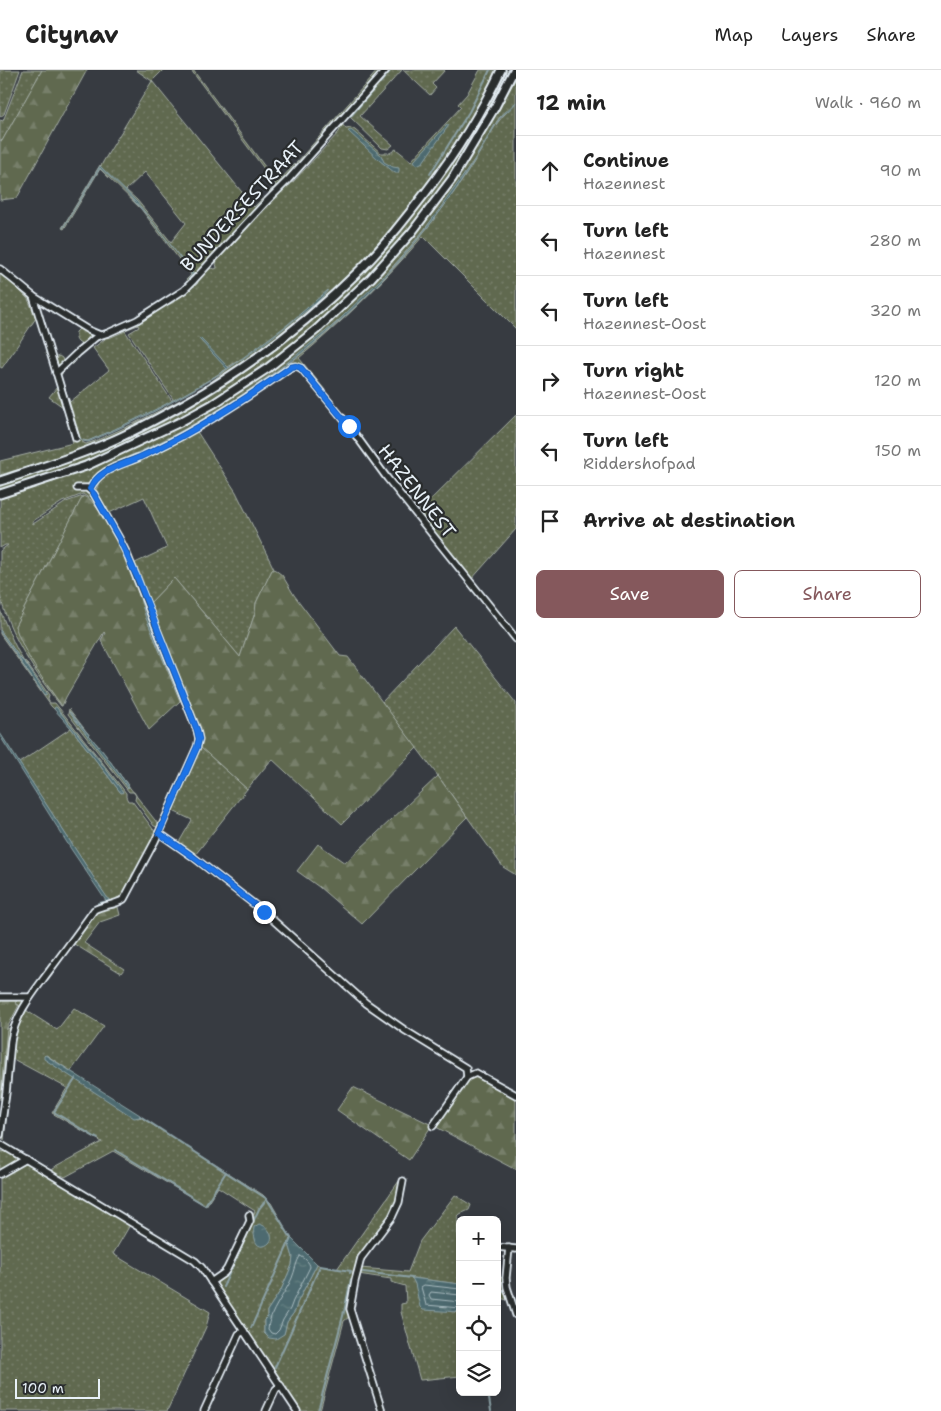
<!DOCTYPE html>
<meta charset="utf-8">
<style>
body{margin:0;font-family:"Shantell Sans",sans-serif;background:#f6f6f6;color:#222}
.controls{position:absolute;right:15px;bottom:15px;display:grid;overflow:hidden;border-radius:8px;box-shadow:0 5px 20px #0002}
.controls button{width:45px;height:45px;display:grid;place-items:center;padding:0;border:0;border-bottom:1px solid #e0e0e0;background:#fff;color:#222;font:25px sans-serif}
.scale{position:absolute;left:15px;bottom:12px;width:85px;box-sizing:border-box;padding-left:5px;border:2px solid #e8f1f8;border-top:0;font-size:14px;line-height:18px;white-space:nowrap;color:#e8f1f8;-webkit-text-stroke:4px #2a2d2e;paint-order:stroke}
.stop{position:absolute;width:15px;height:15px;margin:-11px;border:4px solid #1a73e8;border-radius:50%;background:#fff}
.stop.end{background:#1a73e8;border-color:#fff;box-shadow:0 1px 5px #0008}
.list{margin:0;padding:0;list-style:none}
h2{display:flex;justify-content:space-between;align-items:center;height:65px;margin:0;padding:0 20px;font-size:21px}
h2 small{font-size:16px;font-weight:400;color:#767676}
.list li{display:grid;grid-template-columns:32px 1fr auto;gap:15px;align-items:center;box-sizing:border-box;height:70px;padding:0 20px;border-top:1px solid #e0e0e0}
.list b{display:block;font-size:19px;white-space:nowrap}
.list p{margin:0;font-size:16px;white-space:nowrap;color:#767676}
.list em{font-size:16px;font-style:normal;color:#767676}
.actions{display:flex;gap:10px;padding:15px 20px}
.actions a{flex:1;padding:11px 0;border:1px solid #85585c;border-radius:8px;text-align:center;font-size:18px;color:#85585c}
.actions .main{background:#85585c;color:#fff}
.icon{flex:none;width:28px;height:28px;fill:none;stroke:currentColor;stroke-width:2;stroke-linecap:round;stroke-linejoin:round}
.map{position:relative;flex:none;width:516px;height:1341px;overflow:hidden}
header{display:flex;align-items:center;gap:30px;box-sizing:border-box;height:70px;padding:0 25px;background:#fff;border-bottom:1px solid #e0e0e0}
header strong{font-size:24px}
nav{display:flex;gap:28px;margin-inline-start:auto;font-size:18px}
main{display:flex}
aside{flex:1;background:#fff}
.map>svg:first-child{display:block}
.grass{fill:url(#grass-dots);stroke:#a4ada4;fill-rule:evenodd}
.forest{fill:url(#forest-firs);stroke:#a4ada4}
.water{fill:url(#water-ripples);stroke:#8ba1a6}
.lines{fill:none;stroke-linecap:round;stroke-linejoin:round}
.shore{stroke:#aabbc1;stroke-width:1}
.stream{stroke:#8ba1a6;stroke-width:2}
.minor-casing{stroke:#e8f1f8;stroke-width:9}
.major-casing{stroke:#e8f1f8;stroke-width:11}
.minor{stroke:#2a2d2e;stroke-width:5.5}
.major{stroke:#2a2d2e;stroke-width:7}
.route{stroke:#1a73e8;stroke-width:6}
.labels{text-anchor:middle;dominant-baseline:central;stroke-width:4.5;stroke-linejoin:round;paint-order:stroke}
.street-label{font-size:19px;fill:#e8f1f8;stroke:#2a2d2e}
</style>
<header>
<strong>Citynav</strong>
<nav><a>Map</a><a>Layers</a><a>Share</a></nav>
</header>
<main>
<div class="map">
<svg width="516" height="1341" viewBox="0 0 516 1341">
<defs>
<pattern id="grass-dots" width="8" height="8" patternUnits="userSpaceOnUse" patternTransform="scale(1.25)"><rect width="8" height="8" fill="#606950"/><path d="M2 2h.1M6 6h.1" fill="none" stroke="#777f6a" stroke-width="1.8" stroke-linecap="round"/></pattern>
<pattern id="forest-firs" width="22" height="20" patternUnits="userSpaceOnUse" patternTransform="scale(1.25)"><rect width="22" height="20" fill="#606950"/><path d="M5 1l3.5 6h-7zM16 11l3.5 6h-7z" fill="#777f6a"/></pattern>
<pattern id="water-ripples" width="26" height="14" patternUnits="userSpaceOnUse" patternTransform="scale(1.25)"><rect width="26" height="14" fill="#4d6b6f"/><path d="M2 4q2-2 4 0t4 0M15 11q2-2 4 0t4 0" fill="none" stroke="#678184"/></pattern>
</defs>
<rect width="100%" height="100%" fill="#373b41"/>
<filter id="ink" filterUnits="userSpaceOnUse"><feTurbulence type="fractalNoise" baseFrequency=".02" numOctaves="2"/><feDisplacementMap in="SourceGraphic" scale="10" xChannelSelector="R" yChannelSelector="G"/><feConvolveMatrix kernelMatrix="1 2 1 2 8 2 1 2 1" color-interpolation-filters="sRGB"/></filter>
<g filter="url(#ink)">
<!-- grass -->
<g class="grass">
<path d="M0,0H20L4,44L0,47Z"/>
<path d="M23,0H42L2,71L0,70V50L3,51Z"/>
<path d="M136,0H163L152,11L254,137L264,127L267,129L201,200H199L187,212L186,210L191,205L141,139L100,99L64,159L62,158L100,95L101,96L103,92L152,11ZM145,102L186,153L171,172L137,130L126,120Z"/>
<path d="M191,0H193L277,113L298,91L378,0H384L270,126L269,122L276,115Z"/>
<path d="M388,0H402L360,46L393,75L388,79L382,78L349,46Z"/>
<path d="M403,0H445L432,14L436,18L430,25Z"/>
<path d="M480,0H498C481,33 464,65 443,95C361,218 241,315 105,372C71,386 35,394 0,405V391L73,373L63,337L49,327L57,317L54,308L74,367L77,366L58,306L61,301L71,291L74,293L72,295L73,293H71L60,306L70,332L109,300L93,278L105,269L104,268C95,271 77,284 76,291L74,288L86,277L99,268L110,264L133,254L166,233L170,234L174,232V227L189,216H195L198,213L197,208C202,203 207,195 215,199L217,198C214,188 220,184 226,177H230L235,172V167L285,114L289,116L292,113L339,62L342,54L346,59L351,58L355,60L381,83H390L396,79L411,91L461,37L458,34L467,24ZM138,255L139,257L129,263L173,329L172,331L125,261L109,268L108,266L119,261L120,262ZM200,269L228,297L241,289L208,314L190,325L131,355L95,371L86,374L82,372L83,370L88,371C137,351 183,327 228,298L200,270Z"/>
<path d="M505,0H507C498,19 489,39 479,58C466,83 448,107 431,130C358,228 263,306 155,360C105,385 53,403 0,420V415C49,399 99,384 145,361C302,283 428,157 505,0Z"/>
<path d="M516,8V259L423,166C384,212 344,250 299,288L325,320L324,322L299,294L294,293L240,330L194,357L236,422L274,499L272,500L256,533L255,543L240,587L174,508L150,533L141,506L135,493L167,478L144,427L109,443L96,420L99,412L114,396L101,402L91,412L87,414H83L77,415L90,423L121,476L134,508C123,485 105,438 83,424L62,432L33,451V454L66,432L83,426L15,556C27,587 43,610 62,636H61C37,606 7,562 0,524C0,510 0,494 0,481L8,475H5L0,478V426C58,407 115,389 170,361C208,341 243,315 280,293L279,294H281L292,285L293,282L352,230L462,99L508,23ZM507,42C493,55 485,75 474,92C460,115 444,137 428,157C361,243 268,319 171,368C151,378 130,387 109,396C120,389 134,385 146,379C169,368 191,356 213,343C310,285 396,206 459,112C473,93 486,72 497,51L500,47Z"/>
<path d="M0,199L27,223L31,230L48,282L45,284L47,281L33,235L25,224L9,210L28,229L36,248L2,298L0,297Z"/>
<path d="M36,230L94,265L58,300ZM40,234L79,259L76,262C75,267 76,272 81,274L63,291L62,288L59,286L54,288L39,236Z"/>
<path d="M516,345V459L471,510L417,443Z"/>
<path d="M139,517L195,662L196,670L194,681L161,756L158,757L154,756L135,730L136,725L134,722H129L68,644L69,639L158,754L161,750L162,751L194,678C198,663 188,647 183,633L182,634L180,629L181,628L148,547ZM69,642H70L104,683L129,717Z"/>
<path d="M0,540C7,558 14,575 24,592L25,591L49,625L48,630L50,633H55L102,692L126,723V727L128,731H132L156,763V766L136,803L132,804C128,826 120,829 99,835L97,833L98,834L109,831L19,693L71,658L121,723L123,722L99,690L56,637L54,639L51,636L0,564V562L45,626L46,625L26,594L20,588L0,560Z"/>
<path d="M454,556L516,633V805L503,797L438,706L382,632Z"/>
<path d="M199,676L247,719L195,785L178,774L192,750L173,741Z"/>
<path d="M22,929L24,932L17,946L0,1056L2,1024L1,1023L7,958L9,959L20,938L19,935H17L16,930H0Z"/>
<path d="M74,938L104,956L71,1001L46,985L138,1048L140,1047L263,1125L271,1133L291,1168L289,1174L293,1187L292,1195L281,1220L267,1241V1247L264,1250V1263L284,1264L287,1252L295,1241L297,1233L317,1194L320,1196L337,1199L399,1111C400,1144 375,1159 360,1186C355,1196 353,1208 351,1220C350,1229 348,1237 349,1247L344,1251L320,1341H301L216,1213L217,1211L227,1202L255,1141L218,1117L206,1136L113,1081L65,1107L62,1105L59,1107L51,1101L52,1099L102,1072L52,1043L67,1018L13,989L4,1070L2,1062L13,966L24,941L27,940V941L57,960Z"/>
<path d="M6,1081L16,1087L17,1091L0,1101V1082Z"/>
<path d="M27,1094L130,1155L113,1184L210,1242L206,1257L167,1341H0V1107L23,1095Z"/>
<path d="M455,1125L471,1135L469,1140L460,1144L458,1146L457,1169L460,1170V1214L413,1208L415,1214L457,1243L460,1242V1306L420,1310L401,1242V1234L406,1233L405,1216L391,1212V1209L358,1204L360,1198L408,1202L420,1171Z"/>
<path d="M497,1207L504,1208L509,1230L497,1228Z"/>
</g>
<!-- forest -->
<g class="forest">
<path d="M42,0H87L17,128L0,130V70L2,71Z"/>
<path d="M83,426L89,429H90L100,442L118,473L134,508L146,548L180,631L149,660L101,570L105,563L104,562L66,627L62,636C44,611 25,586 15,556Z"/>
<path d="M274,499L282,505L294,525L340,586L348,587L417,678L342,754L272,689L247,719L199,676L203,671L150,533L174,508L240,587L255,543L256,533L272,500Z"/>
<path d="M438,706L467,747L362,854L319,817L297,801L318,774L345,793Z"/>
<path d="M118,837L120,845L100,852L84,873L124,899L121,903L74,874L98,841Z"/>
<path d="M0,931H16L17,935H19L7,958L0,1030Z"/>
<path d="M473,1003L516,1029V1099L436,1057Z"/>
<path d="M353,1017L432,1055L409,1090L337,1040Z"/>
</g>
<!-- water -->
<g class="water">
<path d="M516,32C512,40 503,43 498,51C477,88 454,125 427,158C364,238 285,303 197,354C177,365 157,375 136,385C127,389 118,394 108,396L148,378L186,359L232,332L278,300L335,254L394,196L423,162L471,95L500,47Z"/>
<path d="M447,55H449L423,92L417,95L414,91Z"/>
<path d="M351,60L381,85L384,92L393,97L399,98V101L398,103H395L379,90L348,61Z"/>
<path d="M100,96L137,132L193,204L194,203L187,211L192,205C166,166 136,129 100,98L63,158Z"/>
<path d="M328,220C320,232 300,245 288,255C227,304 160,342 88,372L83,371L80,368L64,321L80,368L84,371H88C137,350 182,327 227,299L199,269L200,268L229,298L287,255Z"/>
<path d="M138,517L148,547L181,628L180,629L146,548L137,518Z"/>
<path d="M0,560L20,588L26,594L47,625L45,626L7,572L0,562Z"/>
<path d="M55,637H56L99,690L123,722L121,723L71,658L54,639Z"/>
<path d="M69,642H70L104,683L129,717L128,718Z"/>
<path d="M0,663L98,814L109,830L113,831L98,834L97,833L106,831L71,779L0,666Z"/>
<path d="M45,985L140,1045V1047L134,1048L44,989V986Z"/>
<path d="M259,1154C266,1155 275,1165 270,1172C264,1179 256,1177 255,1169C254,1164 253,1162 254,1157Z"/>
<path d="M291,1168L317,1194L297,1233L295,1241L287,1252L284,1264L276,1269L269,1268L264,1263V1250L267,1247V1241L281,1220L292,1195L293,1187L289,1174Z"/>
<path d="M412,1208L460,1214V1242L423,1240L420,1237L415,1214Z"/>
</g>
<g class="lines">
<!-- shore -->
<g class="shore">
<path d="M300,1186C304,1187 310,1193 310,1197L293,1231L290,1239L283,1250L279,1260L275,1264L271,1263L268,1259C269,1242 285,1224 292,1208C295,1201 296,1192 300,1186Z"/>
<path d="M460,1219L424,1215L421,1217L426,1235L460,1238"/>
<path d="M460,1225L431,1222L429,1225L431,1229L460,1232"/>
</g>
<!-- stream -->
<g class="stream">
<path d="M380,13L391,0"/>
<path d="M350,47L375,18"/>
<path d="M430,104L469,42L490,0"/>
<path d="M76,1008L54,1042L98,1069"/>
<path d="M140,1046L267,1129"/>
<path d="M115,1080L205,1135L226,1102"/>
<path d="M363,1202L412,1208"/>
<path d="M223,1217L259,1139L267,1129L291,1168L251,1258"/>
<path d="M497,1220L503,1221"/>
<path d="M275,1297L320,1196L351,1201L350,1203"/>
<path d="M488,1322L491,1341"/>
<path d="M318,1341L344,1242L351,1209"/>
</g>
<!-- minor casing -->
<g class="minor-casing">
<g id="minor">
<path d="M0,199L33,226L88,260L100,265"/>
<path d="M33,226L76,368"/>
<path d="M56,303L77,283L96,267L108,263L137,250L184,220L194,210L265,133L288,110L386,0"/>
<path d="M90,419C99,399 121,395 140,387C193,363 243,331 291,297L296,296L301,298L349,356L387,408L516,569"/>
<path d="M159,763L192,786L264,842L366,933L406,961L466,998L467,1007"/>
<path d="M0,927H30"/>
<path d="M433,1056L467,1007L476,1003L516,1025"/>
<path d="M0,1065L6,1023L11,971C15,944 34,922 50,900C65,880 80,860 94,840C104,834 114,836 124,829L155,771L197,677L199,669L197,660L127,484L119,468L94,424L87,418H77"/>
<path d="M0,1074L195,1191L202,1198L297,1341"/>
<path d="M0,1104L26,1089"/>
<path d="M497,1177L516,1179"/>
<path d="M509,1178L506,1208L507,1217L516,1245"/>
<path d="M211,1212L224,1203L227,1199L250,1151L249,1145"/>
<path d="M204,1341L239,1264L244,1261"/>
<path d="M266,1341L276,1319L281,1316"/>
<path d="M382,1341L350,1239L355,1211L361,1188L392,1147L399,1132L403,1111"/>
</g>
</g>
<!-- major casing -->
<g class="major-casing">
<g id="major">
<path d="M0,411C36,399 72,388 107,373C133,362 159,348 184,334C249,297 308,252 360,200C384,176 405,149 426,122C455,84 481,43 501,0"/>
<path d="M0,424L86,396L180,352L213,334L268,298L316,260L371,208L412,162L452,109L495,37L514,0"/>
</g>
</g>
<!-- minor -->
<use href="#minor" class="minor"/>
<!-- major -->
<use href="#major" class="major"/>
</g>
</g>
<g class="lines" filter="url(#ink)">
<!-- route -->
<path class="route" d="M264,842L192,786L159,763L197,677L199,669L197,660L137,507L119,468L94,424L90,419C99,399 121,396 140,387C193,363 243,331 291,297L296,296L301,298L349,356"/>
</g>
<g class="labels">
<!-- street labels -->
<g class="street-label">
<text transform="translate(242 136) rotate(-47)">BUNDERSESTRAAT</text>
<text transform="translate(417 421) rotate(52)">HAZENNEST</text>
</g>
</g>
</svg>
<div class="controls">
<button>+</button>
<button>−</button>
<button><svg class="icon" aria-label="locate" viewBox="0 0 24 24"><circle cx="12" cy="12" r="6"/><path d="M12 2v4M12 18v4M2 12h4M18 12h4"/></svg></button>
<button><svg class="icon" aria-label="layers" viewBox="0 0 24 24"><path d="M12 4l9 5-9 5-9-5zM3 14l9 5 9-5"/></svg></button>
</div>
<div class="scale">100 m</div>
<div class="stop" style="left:349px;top:356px"></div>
<div class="stop end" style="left:264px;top:842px"></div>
</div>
<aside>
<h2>12 min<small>Walk · 960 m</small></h2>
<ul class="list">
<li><svg class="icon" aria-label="ahead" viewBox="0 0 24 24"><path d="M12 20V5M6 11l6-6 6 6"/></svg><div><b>Continue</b><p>Hazennest</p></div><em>90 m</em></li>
<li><svg class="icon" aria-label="left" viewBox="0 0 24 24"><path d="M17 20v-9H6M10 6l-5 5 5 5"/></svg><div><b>Turn left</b><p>Hazennest</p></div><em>280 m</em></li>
<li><svg class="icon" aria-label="left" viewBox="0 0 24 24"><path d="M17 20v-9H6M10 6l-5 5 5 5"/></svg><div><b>Turn left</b><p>Hazennest-Oost</p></div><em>320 m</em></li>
<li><svg class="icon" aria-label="right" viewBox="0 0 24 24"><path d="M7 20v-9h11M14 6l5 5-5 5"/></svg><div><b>Turn right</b><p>Hazennest-Oost</p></div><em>120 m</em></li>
<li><svg class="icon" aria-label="left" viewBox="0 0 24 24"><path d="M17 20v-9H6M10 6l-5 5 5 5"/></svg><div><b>Turn left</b><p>Riddershofpad</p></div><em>150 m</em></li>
<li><svg class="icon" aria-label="arrive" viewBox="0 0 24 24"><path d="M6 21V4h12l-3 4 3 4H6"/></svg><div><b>Arrive at destination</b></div></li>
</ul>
<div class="actions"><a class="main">Save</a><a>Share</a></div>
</aside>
</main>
